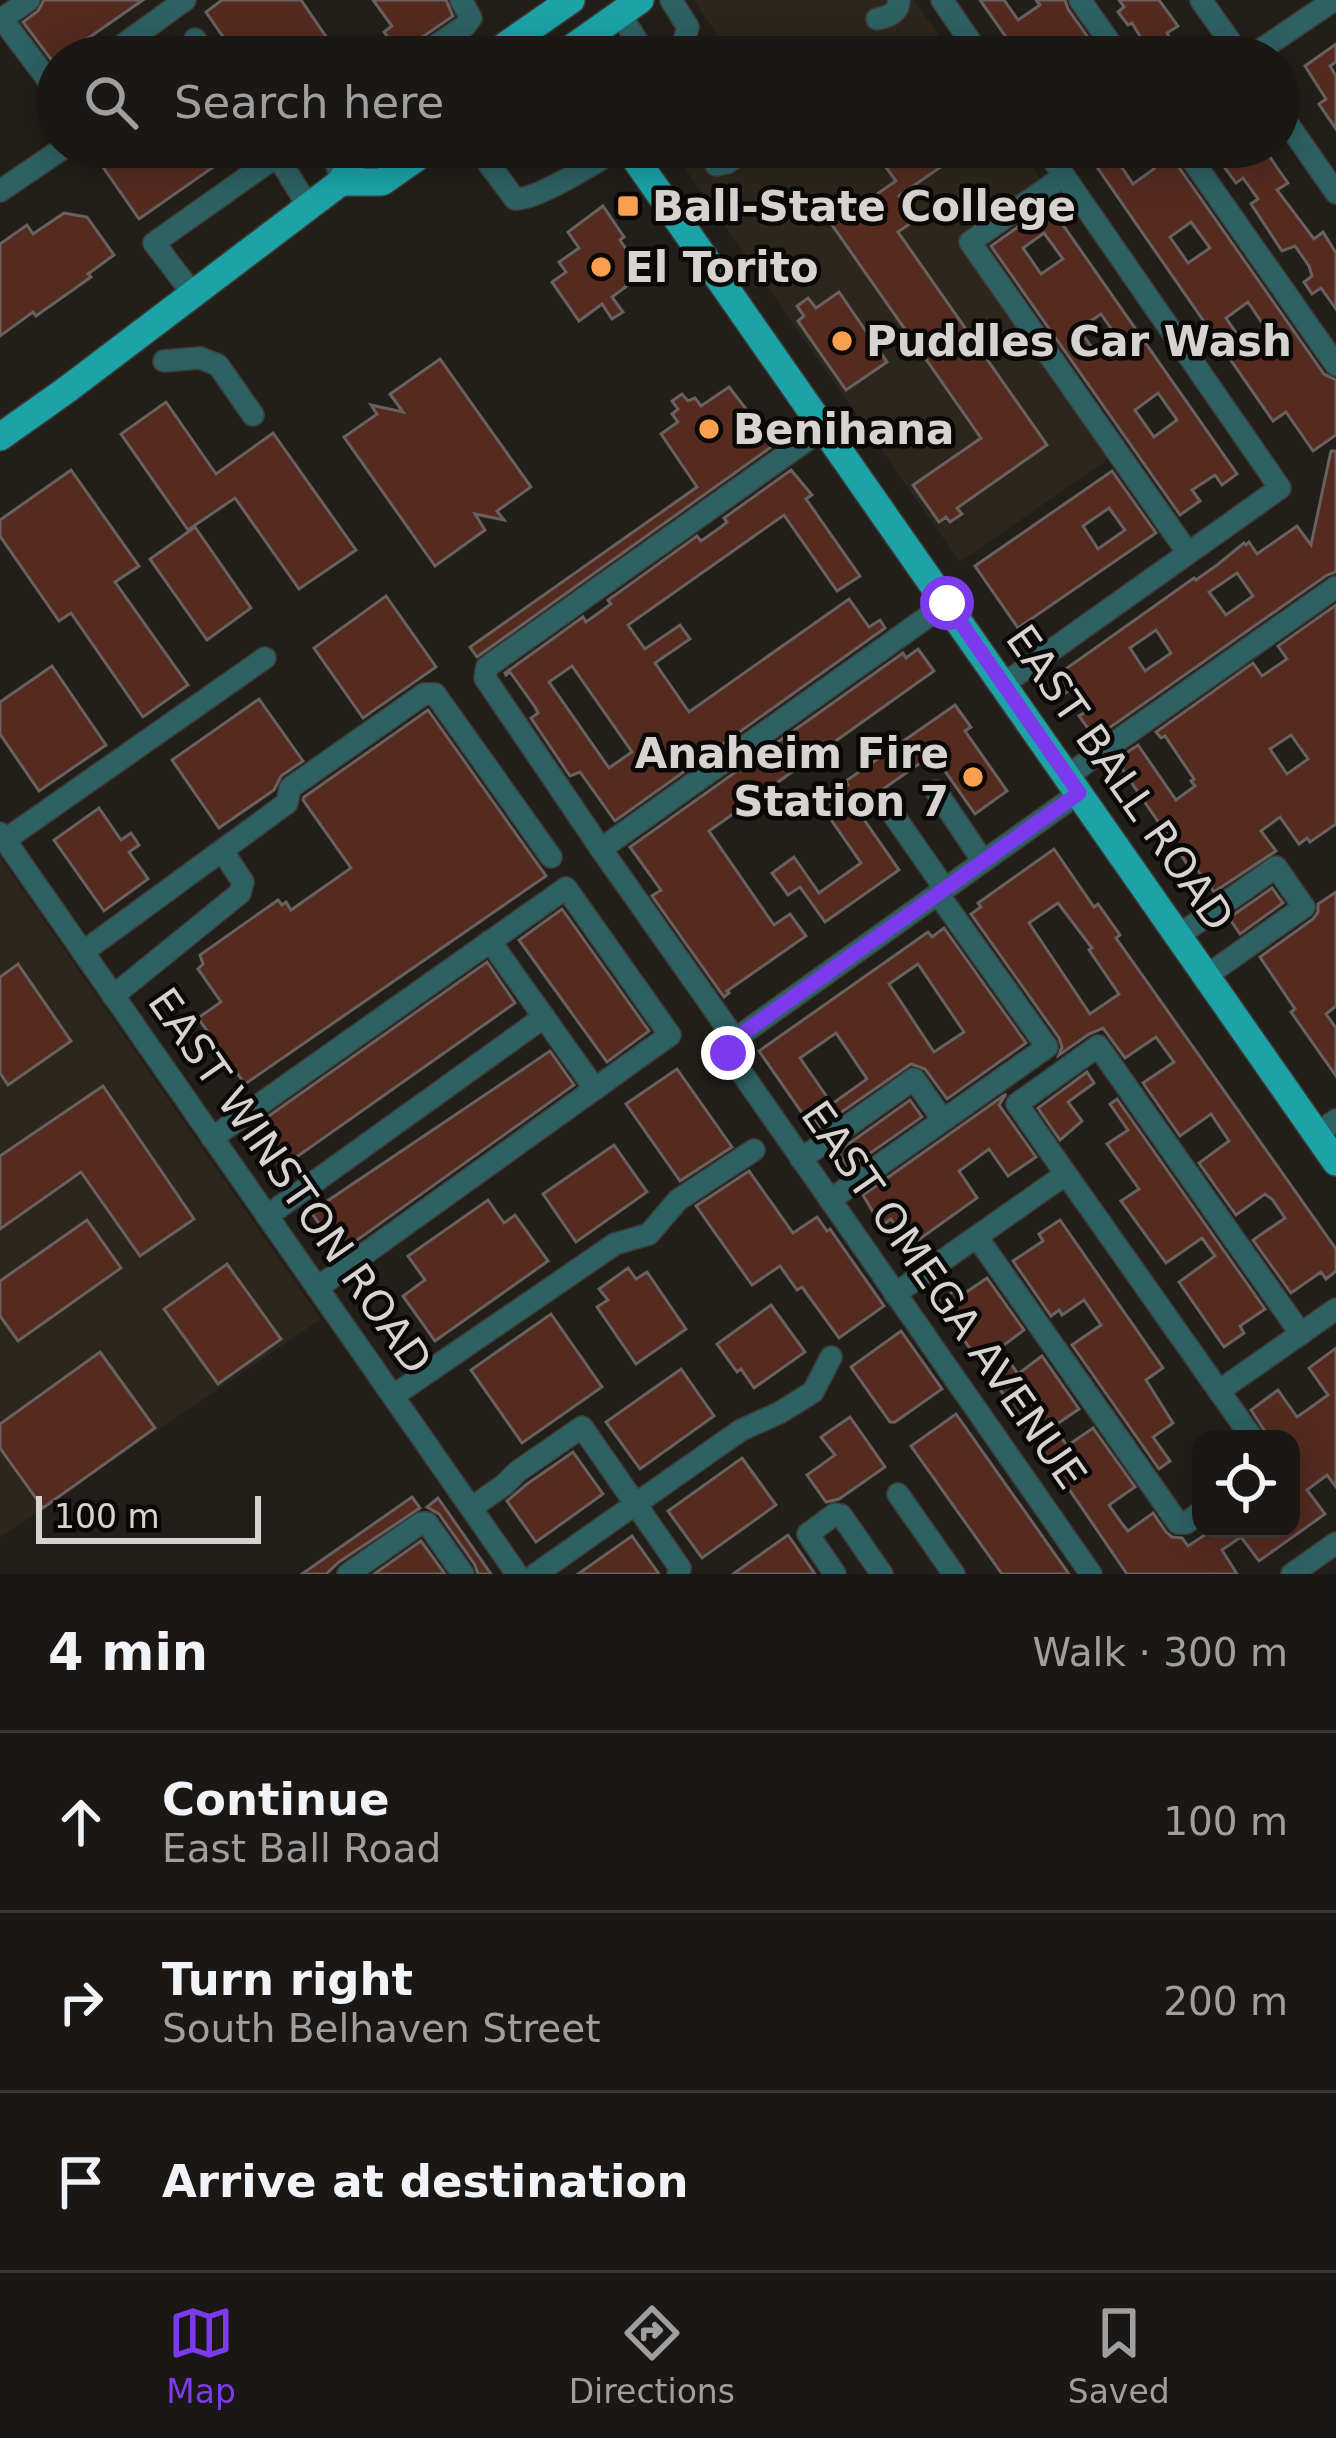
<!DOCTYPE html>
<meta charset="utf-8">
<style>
body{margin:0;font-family:"DejaVu Sans",sans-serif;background:#272422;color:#f1f3f6}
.controls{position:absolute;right:36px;bottom:36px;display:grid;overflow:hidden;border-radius:24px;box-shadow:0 6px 30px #0003}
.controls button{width:108px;height:108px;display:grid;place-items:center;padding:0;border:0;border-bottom:3px solid #383634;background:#1a1714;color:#f1f3f6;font:60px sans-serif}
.scale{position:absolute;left:36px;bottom:30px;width:225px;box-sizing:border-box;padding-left:12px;border:6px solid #d6d3d0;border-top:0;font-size:33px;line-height:42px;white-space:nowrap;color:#d6d3d0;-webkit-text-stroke:9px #0a0907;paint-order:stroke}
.stop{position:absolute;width:36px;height:36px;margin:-27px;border:9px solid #7c3aed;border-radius:50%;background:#fff}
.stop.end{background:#7c3aed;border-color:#fff;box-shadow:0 3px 12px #0008}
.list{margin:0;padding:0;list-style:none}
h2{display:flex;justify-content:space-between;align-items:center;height:156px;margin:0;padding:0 48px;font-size:51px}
h2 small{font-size:39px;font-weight:400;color:#9f9fa0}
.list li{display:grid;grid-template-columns:78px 1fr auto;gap:36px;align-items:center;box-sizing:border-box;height:180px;padding:0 48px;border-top:3px solid #383634}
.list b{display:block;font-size:45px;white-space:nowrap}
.list p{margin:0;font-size:39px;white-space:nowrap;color:#9f9fa0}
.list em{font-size:39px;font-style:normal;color:#9f9fa0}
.icon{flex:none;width:66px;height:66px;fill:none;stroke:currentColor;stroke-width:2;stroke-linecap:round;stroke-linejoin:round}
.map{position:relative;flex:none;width:1336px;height:1574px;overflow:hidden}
.search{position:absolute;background:#1a1714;box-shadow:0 6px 30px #0003;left:36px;right:36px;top:36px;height:132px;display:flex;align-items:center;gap:30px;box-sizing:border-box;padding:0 42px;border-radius:66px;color:#9f9fa0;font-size:45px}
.sheet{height:696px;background:#1a1714}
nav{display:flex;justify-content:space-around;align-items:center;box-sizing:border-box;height:168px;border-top:3px solid #383634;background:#1a1714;font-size:33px;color:#9f9fa0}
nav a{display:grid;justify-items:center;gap:6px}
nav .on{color:#7c3aed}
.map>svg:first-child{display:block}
.built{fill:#2d261d}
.building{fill:#552b20;stroke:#69615f;stroke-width:3;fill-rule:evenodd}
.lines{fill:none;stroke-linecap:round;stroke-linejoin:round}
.minor-casing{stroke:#3f3c37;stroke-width:24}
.major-casing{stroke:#3f3c37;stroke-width:30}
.minor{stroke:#2d6163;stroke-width:21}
.major{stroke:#1ca3a8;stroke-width:27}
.route{stroke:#7c3aed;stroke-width:15}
.poi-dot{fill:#fa9f4e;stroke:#0a0907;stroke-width:4.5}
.labels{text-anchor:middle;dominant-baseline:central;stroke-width:9;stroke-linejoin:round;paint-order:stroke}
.poi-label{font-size:42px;font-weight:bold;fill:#d6d3d0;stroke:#0a0907;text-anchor:start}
.street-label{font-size:42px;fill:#d6d3d0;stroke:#0a0907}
</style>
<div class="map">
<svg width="1336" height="1574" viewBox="0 0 1336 1574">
<rect width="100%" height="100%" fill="#221f1a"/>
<!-- built -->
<g class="built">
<path d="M693,0H914L954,57H733Z"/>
<path d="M670,147H1018L1042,181L960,238L1108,450L1107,460L960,562Z"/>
<path d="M0,857L321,1319L0,1537Z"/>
</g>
<!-- building -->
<g class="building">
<path d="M44,0H143L61,57H57L53,62L23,22L38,11Z"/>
<path d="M222,0H301L340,57H237L206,12Z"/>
<path d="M373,0H446L453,16L411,45L401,55L384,32L392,26Z"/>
<path d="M980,0H1004L1018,20L1040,5L1036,0H1065L1068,9L1102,57H1020Z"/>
<path d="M1119,0H1159L1178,26L1167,33L1181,57H1142L1136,48L1144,43L1132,23L1128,25L1118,12L1124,7Z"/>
<path d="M1336,44V62L1330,66L1336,76V129L1319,104L1326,99L1305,66Z"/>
<path d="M89,147H242L139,219Z"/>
<path d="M871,147H948L955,157L899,196L915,220L898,232L1047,445L957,508L962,514L950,522L946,517L939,522L913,485L981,438L832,225L896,181Z"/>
<path d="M1083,147H1127L1114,156L1133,184L1154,169L1139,147H1168L1171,156L1324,374L1336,380V435L1313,451L1286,412L1273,421ZM1191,222L1210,248L1188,263L1170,237ZM1248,302L1266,329L1244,344L1226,318Z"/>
<path d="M1221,147H1247L1258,161L1268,154L1276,166L1288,183L1277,190L1314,239L1323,232L1336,253V309L1321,288L1312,294L1304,282L1312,276L1309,266L1295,246L1282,251L1251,204L1258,199L1243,178L1236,183L1219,160L1227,155Z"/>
<path d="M1049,205L1237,474L1222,485L1215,475L1192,490L1200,501L1180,515L991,246ZM1044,233L1063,259L1041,274L1023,248ZM1101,314L1119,340L1097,355L1079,329ZM1158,393L1177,420L1154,437L1135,410Z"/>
<path d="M603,206L624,237L620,240L643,274L612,297L623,312L612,319L602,304L579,321L552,282L566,272L559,262L579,248L568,232Z"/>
<path d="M64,213L87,217L114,255L88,274L91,277L36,316L33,312L0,336V244L27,225L33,234Z"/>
<path d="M839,292L887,362L846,390L798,321L804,316L797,306L808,298L816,308Z"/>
<path d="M440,359L531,487L497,511L504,520L475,514L485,530L435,566L344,437L377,414L371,405L403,412L390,394Z"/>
<path d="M729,387L774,445L477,657L470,647L697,487L661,434L678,422L672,414L678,409L672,401L682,394L688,401L695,398L701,406Z"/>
<path d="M166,402L216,474L273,433L356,550L299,589L235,498L188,530L121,434Z"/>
<path d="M1331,451H1336V572L1327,575L1095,738L1079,716L1090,709L1075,686L1064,694L1053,678L1194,578L1196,580L1217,565L1244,543L1246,545L1249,542L1257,554L1297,526L1311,545ZM1237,573L1253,596L1226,615L1209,592ZM1156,630L1171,653L1145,671L1130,648Z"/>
<path d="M71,470L139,566L115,582L188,685L143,717L71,613L59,621L0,536V520Z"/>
<path d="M791,470L812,495L806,499L860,576L837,591L784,515L628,625L645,649L680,625L690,639L655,663L689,712L849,599L869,627L880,620L885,628L615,821L580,772L570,776L531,718L538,713L535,707L510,672L506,675L505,673L583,617L586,622L611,604L608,600L697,536L701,541L721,527L727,522L724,518ZM572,666L632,752L609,768L549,682Z"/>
<path d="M1112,471L1156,533L1018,628L975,566ZM1109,508L1125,530L1098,549L1083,526Z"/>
<path d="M195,527L251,608L207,640L150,559Z"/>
<path d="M386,596L436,667L363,718L314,648Z"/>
<path d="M1336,605V824L1310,842L1307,838L1299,844L1280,817L1261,831L1276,851L1214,892L1196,868L1192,871L1116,760L1138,745L1176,800L1195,786L1191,781L1194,779L1165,736L1161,738L1156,732L1253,663L1262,676L1287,659L1278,646ZM1291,735L1308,759L1287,774L1270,749Z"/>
<path d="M918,649L934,671L709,831L774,925L790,914L806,936L727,991L729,993L724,997L652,896L661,890L630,847L903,653L906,658Z"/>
<path d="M52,666L106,745L39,791L0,734V702Z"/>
<path d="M259,699L303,761L281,776L274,790L219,828L172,760Z"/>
<path d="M955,705L971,727L965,731L1007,791L975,814L933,754L856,808L899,870L825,922L800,887L788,895L772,873L794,857L819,893L861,863L820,804L848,785L846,781Z"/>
<path d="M428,710L546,876L245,1084L198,1018L221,1002L198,969L203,964L200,955L278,900L282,905L286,902L291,910L351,868L303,800L304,797Z"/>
<path d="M99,808L121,840L131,833L139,845L129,852L148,879L104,911L54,840Z"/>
<path d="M1054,849L1094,907L1098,904L1120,935L1116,938L1336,1249V1271L1326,1279L1321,1272L1291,1293L1253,1240L1285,1218L1272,1199L1265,1194L1236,1215L1199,1163L1229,1141L1211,1114L1180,1136L1143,1083L1174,1062L1156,1037L1125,1058L1103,1028L1089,1034L1059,1055L1062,1047L1059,1038L971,914L981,907L978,903ZM1058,903L1092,948L1089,950L1119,994L1090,1014L1029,923Z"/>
<path d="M1272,888L1283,903L1240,934L1229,918Z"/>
<path d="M1336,892V1006L1326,1014L1336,1028V1076L1291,1012L1295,1009L1260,957L1313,919L1318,912V904Z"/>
<path d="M562,909L649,1031L607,1062L519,940Z"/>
<path d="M944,928L1026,1043L947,1099L925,1069L911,1064L820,1127L813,1117L807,1120L759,1051L928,932L932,937ZM918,964L964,1032L934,1052L889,984ZM836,1033L867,1079L832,1104L800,1058Z"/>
<path d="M487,962L515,1003L281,1168L253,1127Z"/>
<path d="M18,964L71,1041L8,1085L0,1073V977Z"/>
<path d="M550,1051L574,1085L339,1253L311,1212Z"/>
<path d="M677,1069L732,1147L680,1181L626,1104Z"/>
<path d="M1087,1072L1094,1083L1068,1102L1082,1121L1060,1140L1038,1108Z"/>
<path d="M103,1086L194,1219L140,1256L81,1172L0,1229V1156Z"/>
<path d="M1006,1094L999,1105L1036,1157L1008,1176L989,1149L959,1171L977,1198L910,1246L891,1219L881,1226L863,1195Z"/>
<path d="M1117,1099L1265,1309L1240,1326L1244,1333L1224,1347L1179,1282L1215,1256L1202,1238L1166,1263L1121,1201L1139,1189L1107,1144L1128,1130L1110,1104Z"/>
<path d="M910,1100L922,1117L849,1168L837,1152Z"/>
<path d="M614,1145L647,1192L576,1242L543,1194Z"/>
<path d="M749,1171L793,1233L817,1217L827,1231L830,1229L884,1306L839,1338L802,1287L797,1290L780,1266L752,1285L696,1206Z"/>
<path d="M488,1200L504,1223L515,1215L548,1261L435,1341L403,1296L425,1280L408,1256Z"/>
<path d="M87,1220L121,1268L18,1341L0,1316V1281Z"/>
<path d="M1060,1220L1163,1368L1146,1380L1173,1423L1153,1437L1170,1461L1159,1469L1072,1345L1101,1325L1084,1300L1062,1315L1059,1310L1051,1316L1013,1261L1043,1241L1039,1234Z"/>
<path d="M227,1264L281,1339L218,1384L164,1309Z"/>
<path d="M628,1268L636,1279L647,1272L686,1329L636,1364L597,1307L608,1300L599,1289Z"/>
<path d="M987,1278L1024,1330L1000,1348L1018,1374L1042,1356L1079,1409L1054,1426L1067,1446L1093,1428L1135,1487L1109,1505L1123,1525L1128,1531L1153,1513L1166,1532L1172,1537L1182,1538L1188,1546L1214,1529H1291V1439H1270L1251,1410L1278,1390L1297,1417L1307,1410L1328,1395L1309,1368L1336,1348V1487L1327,1475L1307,1490L1325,1514L1259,1561L1241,1537L1222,1550L1237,1574H1127L1015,1410L937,1303L958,1288L962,1295Z"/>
<path d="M771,1305L805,1352L754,1388L741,1369L737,1372L717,1344Z"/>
<path d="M551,1314L602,1387L522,1443L471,1370Z"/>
<path d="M901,1331L942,1389L895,1422H890L851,1367Z"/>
<path d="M100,1352L155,1428L43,1508L0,1448V1424Z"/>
<path d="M681,1369L714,1416L640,1469L606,1422Z"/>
<path d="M956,1414L1069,1574H1002L911,1446Z"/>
<path d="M850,1417L885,1467L839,1499L826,1502L807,1475L835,1455L821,1437Z"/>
<path d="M573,1452L603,1494L536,1542L507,1501L527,1484Z"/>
<path d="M742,1458L776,1505L702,1558L668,1511Z"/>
<path d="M412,1497L420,1508L339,1562L326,1574H302Z"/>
<path d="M438,1498L491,1574H478L475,1565L439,1514L427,1507Z"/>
<path d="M788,1535L815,1574H733Z"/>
<path d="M632,1536L659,1574H578Z"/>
<path d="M421,1541L445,1574H374Z"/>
</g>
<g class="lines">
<!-- minor casing -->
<g class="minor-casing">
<g id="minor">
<path d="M29,0L2,19L57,92"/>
<path d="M671,0L688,27L679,57"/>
<path d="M942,0L981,57"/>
<path d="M1080,0L1120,57"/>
<path d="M1201,0L1241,57"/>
<path d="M620,14L646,55L643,57"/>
<path d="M877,19C888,17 899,13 899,0"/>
<path d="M195,39L208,57"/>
<path d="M106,57L185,0"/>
<path d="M419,57L465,26L471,18L461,0"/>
<path d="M1250,57L1334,0"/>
<path d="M1279,111L1336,193"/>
<path d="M290,147L277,156L308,206"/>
<path d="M332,147L341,182"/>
<path d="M476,147L515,199C537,200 600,160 621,147"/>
<path d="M691,147L696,153"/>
<path d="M1183,147L1336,365"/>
<path d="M490,165L516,147"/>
<path d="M716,165L727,163L750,147"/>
<path d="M1064,176L970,242L1188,553"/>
<path d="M0,191L65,147"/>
<path d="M193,294L154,243L277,156L271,147"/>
<path d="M164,361L200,358L218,365L253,415"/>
<path d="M1004,684L1280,488L1044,147"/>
<path d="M1067,776L1336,587"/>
<path d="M936,791L983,861"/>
<path d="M1079,793L735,1039L729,1045L728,1053L1091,1574"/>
<path d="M888,807L945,889"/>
<path d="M0,833L517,1574"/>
<path d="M5,840L265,658"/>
<path d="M601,849L947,603"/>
<path d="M1178,936L1276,867L1304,907L1206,976"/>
<path d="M490,941L595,1089"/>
<path d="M83,952L287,803L290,788L424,694H435L551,857"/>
<path d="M113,996L240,893L243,882L223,852"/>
<path d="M735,1039L601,849L485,678L487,667L824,428"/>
<path d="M1316,1134L1336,1120"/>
<path d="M212,1138L566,888L670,1035L317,1288"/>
<path d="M801,1159L914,1079L943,1120"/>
<path d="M1066,1174L1017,1104L1098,1046L1301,1334"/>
<path d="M830,1200L1047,1047L938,894"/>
<path d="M267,1216L544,1017"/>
<path d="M977,1237L1178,1523H1186L1201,1512"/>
<path d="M895,1294L1066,1174L1219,1391L1336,1309"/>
<path d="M1219,1391L1253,1439"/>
<path d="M393,1396L615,1244L649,1234L678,1200L754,1150"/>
<path d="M898,1494L954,1574"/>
<path d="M471,1508L504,1485L517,1472L582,1427L680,1568L678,1574"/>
<path d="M348,1574L421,1523H427L463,1574"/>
<path d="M536,1574L741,1430L779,1413L813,1392L831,1357"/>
<path d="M835,1574L808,1534L835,1514L841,1515L882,1574"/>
<path d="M1292,1574L1336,1543"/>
</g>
</g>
<!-- major casing -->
<g class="major-casing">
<g id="major">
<path d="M489,57L571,0"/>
<path d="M559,57L640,0"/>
<path d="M627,147L1336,1162"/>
<path d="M341,182H382L432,147"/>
<path d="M0,437L65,391L341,182L360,147"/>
</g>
</g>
<!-- minor -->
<use href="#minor" class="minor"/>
<!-- major -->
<use href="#major" class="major"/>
</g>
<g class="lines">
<!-- route -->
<path class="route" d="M728,1053L729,1045L735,1039L1079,793L947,603"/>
</g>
<!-- markers -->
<g class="poi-dot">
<rect x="616" y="194" width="24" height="24" rx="6"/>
<circle cx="601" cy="267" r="12"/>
<circle cx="842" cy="341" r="12"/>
<circle cx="709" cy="429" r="12"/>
<circle cx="973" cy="777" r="12"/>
</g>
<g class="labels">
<!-- poi labels -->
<g class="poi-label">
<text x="652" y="206">Ball-State College</text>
<text x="625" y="267">El Torito</text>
<text x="866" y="341">Puddles Car Wash</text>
<text x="733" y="429">Benihana</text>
<text x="949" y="753" text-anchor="end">Anaheim Fire<tspan x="949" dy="48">Station 7</tspan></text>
</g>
<!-- street labels -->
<g class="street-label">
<text transform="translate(1120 778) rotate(55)">EAST BALL ROAD</text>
<text transform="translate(290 1181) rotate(55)">EAST WINSTON ROAD</text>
<text transform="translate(944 1295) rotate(55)">EAST OMEGA AVENUE</text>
</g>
</g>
</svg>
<div class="controls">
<button><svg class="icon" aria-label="locate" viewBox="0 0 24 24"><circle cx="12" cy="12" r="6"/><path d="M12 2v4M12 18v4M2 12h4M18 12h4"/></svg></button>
</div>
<div class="scale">100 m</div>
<div class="stop" style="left:947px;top:603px"></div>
<div class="stop end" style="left:728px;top:1053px"></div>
<div class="search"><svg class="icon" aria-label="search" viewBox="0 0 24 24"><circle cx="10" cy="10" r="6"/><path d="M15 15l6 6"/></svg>Search here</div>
</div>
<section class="sheet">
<h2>4 min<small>Walk · 300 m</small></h2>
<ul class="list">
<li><svg class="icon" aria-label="ahead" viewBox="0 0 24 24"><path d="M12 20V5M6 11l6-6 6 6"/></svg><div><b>Continue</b><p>East Ball Road</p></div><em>100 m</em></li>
<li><svg class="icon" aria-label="right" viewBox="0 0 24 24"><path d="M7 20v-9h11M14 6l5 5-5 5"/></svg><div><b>Turn right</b><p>South Belhaven Street</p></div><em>200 m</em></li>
<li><svg class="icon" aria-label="arrive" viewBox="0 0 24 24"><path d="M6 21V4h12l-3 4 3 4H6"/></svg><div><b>Arrive at destination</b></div></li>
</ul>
</section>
<nav>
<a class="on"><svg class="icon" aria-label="map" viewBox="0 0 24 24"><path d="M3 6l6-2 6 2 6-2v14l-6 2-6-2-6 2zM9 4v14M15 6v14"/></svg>Map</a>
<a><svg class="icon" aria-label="directions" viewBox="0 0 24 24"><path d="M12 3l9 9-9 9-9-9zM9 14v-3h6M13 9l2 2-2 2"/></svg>Directions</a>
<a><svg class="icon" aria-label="saved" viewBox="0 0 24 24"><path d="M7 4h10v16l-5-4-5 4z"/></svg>Saved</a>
</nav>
